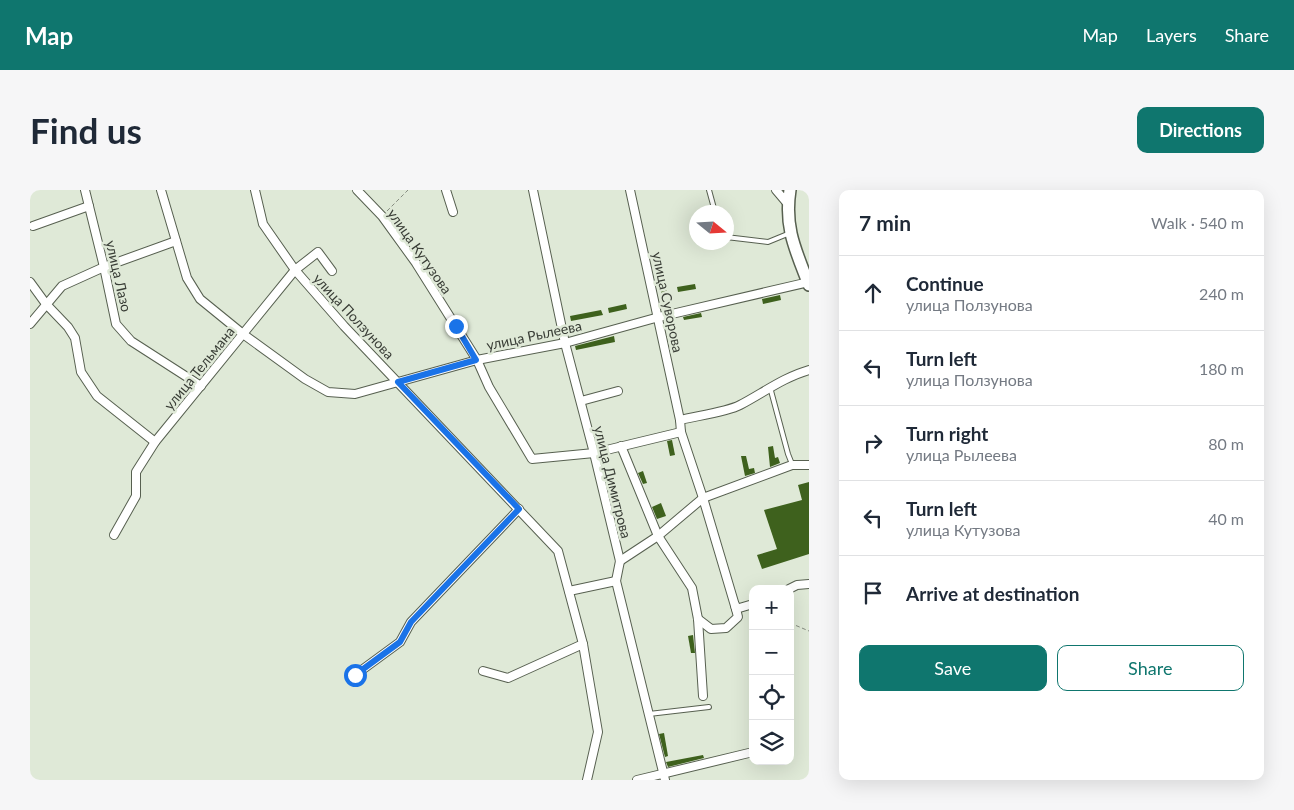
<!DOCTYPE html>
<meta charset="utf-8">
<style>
body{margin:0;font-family:Lato,sans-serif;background:#f6f6f7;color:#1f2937}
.controls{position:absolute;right:15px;bottom:15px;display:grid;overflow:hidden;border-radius:10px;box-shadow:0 5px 20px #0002}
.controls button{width:45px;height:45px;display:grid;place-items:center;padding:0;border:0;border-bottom:1px solid #e0e1e3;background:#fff;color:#1f2937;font:25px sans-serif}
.compass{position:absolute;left:659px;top:15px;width:45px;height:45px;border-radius:50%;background:#fff;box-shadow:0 5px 20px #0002;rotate:108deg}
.stop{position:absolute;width:15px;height:15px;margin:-11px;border:4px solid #1a73e8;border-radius:50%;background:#fff}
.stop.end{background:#1a73e8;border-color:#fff;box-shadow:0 1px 5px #0008}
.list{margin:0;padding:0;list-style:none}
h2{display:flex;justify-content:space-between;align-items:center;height:65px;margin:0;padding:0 20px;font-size:21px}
h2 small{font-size:16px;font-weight:400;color:#747a83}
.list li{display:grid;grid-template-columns:32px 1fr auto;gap:15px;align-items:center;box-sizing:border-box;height:75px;padding:0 20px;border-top:1px solid #e0e1e3}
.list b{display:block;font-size:19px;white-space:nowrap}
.list p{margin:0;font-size:16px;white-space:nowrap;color:#747a83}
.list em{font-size:16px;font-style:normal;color:#747a83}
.actions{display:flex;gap:10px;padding:15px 20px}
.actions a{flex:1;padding:11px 0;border:1px solid #0f766e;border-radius:10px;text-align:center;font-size:18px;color:#0f766e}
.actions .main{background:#0f766e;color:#fff}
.icon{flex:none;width:28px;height:28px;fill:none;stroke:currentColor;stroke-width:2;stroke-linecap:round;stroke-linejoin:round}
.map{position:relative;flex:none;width:779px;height:590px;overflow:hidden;border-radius:10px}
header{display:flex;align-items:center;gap:30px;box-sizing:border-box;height:70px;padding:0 25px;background:#0f766e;color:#fff}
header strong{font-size:24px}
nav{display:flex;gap:28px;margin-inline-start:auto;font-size:18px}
.intro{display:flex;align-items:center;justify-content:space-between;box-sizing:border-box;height:120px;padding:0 30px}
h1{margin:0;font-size:35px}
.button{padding:12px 22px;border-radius:10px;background:#0f766e;color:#fff;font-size:18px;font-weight:700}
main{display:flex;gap:30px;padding:0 30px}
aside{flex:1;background:#fff;border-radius:10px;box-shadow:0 5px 20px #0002}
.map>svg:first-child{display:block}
.building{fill:#3e611d}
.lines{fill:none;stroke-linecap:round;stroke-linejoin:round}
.service-casing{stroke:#576050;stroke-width:6}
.minor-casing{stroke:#576050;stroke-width:10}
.primary-casing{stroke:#576050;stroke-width:14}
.path{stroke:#868c80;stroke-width:1;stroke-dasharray:4 2.5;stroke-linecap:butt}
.service{stroke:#fff;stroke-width:4}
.minor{stroke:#fff;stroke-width:8}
.primary{stroke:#fff;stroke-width:11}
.route{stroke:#1a73e8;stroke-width:6}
.labels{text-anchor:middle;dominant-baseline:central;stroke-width:5;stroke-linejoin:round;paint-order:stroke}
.street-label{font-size:14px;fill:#393d36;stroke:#dfe9d7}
</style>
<header>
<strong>Map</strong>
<nav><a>Map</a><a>Layers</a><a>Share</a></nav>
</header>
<div class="intro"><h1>Find us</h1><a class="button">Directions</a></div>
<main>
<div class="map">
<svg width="779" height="590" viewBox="0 0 779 590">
<rect width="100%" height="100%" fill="#dfe9d7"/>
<!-- building -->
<g class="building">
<path d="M634,84L637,104L632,105L628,85Z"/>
<path d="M665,94L666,99L648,102L647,97Z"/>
<path d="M750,105L751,110L733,114L732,109Z"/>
<path d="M596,114L597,119L579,123L578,118Z"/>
<path d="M571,120L573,125L541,131L540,126Z"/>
<path d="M671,123L672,127L654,130L653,127Z"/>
<path d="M644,141L648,163L643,164L639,142Z"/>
<path d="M584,146L585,152L546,160L545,156Z"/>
<path d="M642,250L645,265L640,266L637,251Z"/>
<path d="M743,256L745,268L748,267L750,273L740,277L738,257Z"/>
<path d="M711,266H716L719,279L724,278L725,283L715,286Z"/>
<path d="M613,281L617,293L613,294L608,283Z"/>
<path d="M779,292V364L732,379L727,365L747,359L734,320L772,310L768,295Z"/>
<path d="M631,313L636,326L627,329L622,317Z"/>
<path d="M663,445L665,463H661L658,446Z"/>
<path d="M634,543L638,566L635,567L629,544Z"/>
<path d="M673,565L674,568L638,577L636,572Z"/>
</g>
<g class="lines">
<!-- service casing -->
<g class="service-casing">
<g id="service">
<path d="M679,0L685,22"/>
<path d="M696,47L738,52L760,43"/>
<path d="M740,197L758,264L762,274"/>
<path d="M619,524L679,517"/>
</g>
</g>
<!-- minor casing -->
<g class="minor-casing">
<g id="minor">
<path d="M55,0L74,77L86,134L101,151L171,196"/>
<path d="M131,0L157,88L170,109L213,144L275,189L298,202L325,204L447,170L535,153L629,127L779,92"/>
<path d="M225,0L233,34L265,80L314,136L528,361L553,454L568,542L557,590"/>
<path d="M327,0L352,26L386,73L447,170L459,197L502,269L564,263L651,242"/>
<path d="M416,0L423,22"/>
<path d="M503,0L535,153L564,263L590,371L586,391L635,590"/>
<path d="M600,0L650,230L651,242L673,308L706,419L723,414"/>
<path d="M746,0L757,13"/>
<path d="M3,36L59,16"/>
<path d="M0,92L16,114L38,137L45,148L51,182L67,206L125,252"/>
<path d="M0,134L32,96L74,77L146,51"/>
<path d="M551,211L588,201"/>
<path d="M650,230C666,226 697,222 710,215C733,203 754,187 779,180"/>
<path d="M84,345L106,306V282L125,252L265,80L288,62L302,81"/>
<path d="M590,371L628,346L591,256"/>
<path d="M759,399L767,395L779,394"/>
<path d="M539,401L586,391"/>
<path d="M668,429L681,439L696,438L708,427L705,415"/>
<path d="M453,481L478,488L553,454"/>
<path d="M325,485L370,452L381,432L489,319"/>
<path d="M673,506L668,429L662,398L628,346L673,308L762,275H779"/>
<path d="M607,590L723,562"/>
</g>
</g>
<!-- primary casing -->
<g class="primary-casing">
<path id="primary" d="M760,0C754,38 766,61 779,95"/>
</g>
<!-- path -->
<g class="path">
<path d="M357,21L378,0"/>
<path d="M760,433L779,441"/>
</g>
<!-- service -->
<use href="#service" class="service"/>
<!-- minor -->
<use href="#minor" class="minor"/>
<!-- primary -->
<use href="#primary" class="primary"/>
</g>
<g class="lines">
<!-- route -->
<path class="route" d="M325,485L370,452L381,432L489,319L368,192L446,170L426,136"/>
</g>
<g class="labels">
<!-- street labels -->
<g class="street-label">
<text transform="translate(390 61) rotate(55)">улица Кутузова</text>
<text transform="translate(89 86) rotate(77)">улица Лазо</text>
<text transform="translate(638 112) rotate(78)">улица Суворова</text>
<text transform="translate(324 126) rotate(47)">улица Ползунова</text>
<text transform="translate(504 145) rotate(-12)">улица Рылеева</text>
<text transform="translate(169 178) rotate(-51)">улица Тельмана</text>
<text transform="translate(583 292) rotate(76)">улица Димитрова</text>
</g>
</g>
</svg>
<div class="controls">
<button>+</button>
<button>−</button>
<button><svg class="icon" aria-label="locate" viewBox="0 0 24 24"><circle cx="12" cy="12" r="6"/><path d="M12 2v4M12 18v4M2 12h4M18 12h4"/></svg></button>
<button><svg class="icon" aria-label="layers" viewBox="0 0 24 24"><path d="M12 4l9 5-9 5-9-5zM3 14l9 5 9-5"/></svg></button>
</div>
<svg class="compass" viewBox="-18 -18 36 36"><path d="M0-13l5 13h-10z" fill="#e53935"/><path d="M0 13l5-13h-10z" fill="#747a83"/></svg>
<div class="stop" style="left:325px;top:485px"></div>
<div class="stop end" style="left:426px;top:136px"></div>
</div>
<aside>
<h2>7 min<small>Walk · 540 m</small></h2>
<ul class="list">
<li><svg class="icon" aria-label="ahead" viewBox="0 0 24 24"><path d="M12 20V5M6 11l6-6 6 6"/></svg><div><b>Continue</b><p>улица Ползунова</p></div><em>240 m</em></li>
<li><svg class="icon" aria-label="left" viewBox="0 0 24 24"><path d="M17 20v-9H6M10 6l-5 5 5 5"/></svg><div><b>Turn left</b><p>улица Ползунова</p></div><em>180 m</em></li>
<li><svg class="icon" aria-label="right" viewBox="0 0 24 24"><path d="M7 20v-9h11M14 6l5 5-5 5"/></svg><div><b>Turn right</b><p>улица Рылеева</p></div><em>80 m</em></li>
<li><svg class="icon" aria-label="left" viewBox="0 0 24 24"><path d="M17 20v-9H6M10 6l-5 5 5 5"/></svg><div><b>Turn left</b><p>улица Кутузова</p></div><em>40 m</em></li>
<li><svg class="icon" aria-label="arrive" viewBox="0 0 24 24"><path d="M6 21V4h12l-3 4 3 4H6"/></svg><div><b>Arrive at destination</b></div></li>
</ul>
<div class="actions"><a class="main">Save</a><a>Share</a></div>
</aside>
</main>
